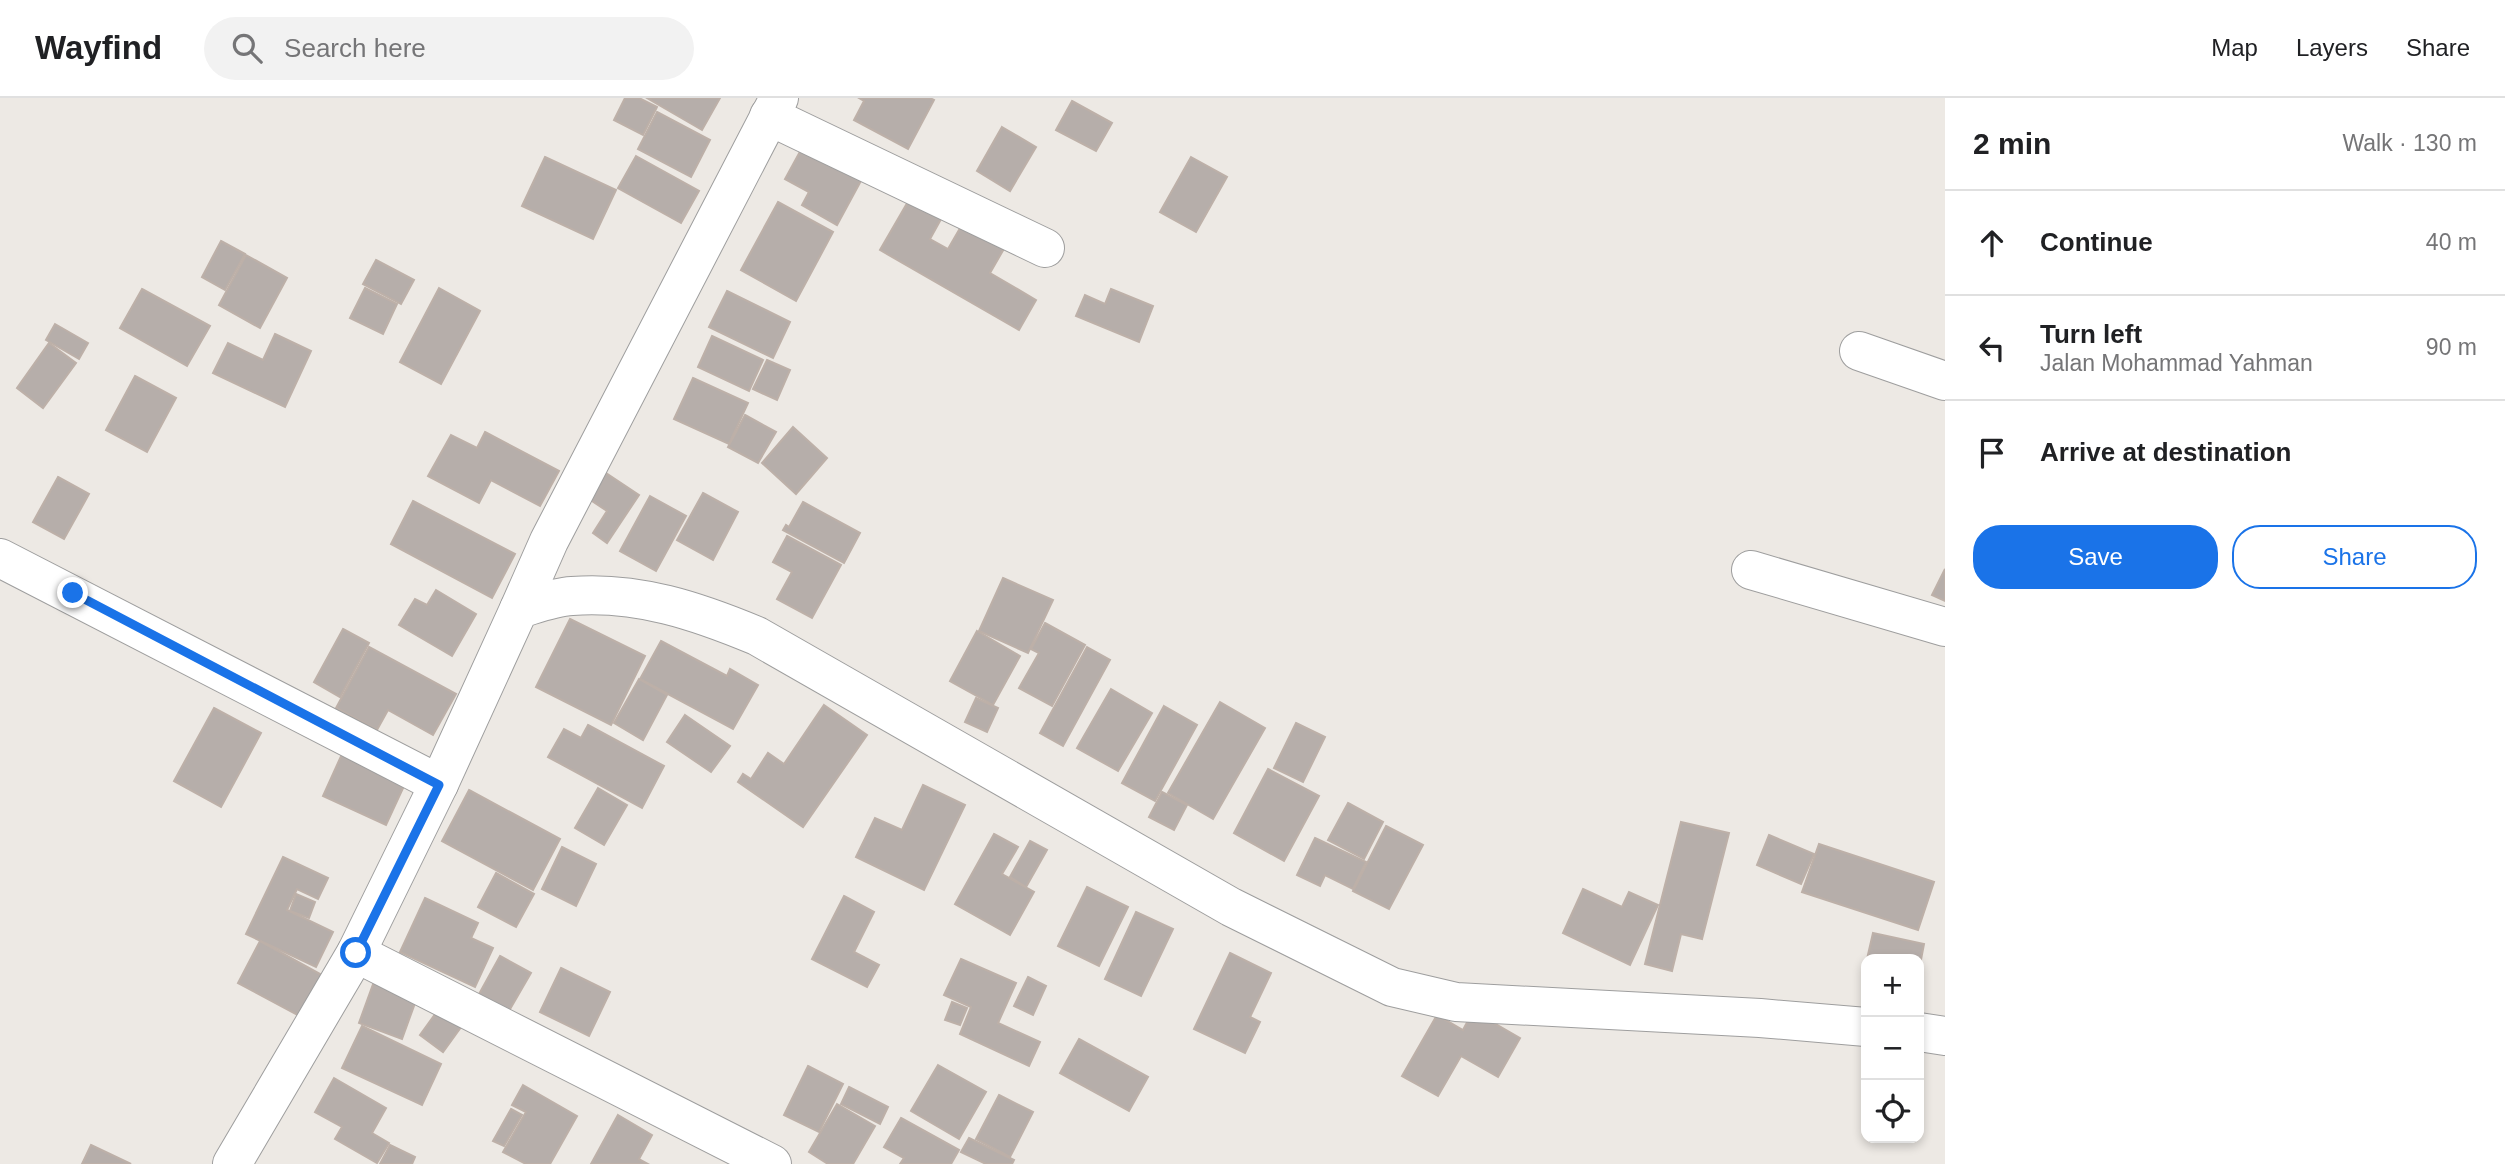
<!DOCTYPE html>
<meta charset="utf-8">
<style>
body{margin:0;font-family:Helvetica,sans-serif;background:#f2f2f2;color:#202124}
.controls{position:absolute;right:21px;bottom:21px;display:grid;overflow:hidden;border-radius:14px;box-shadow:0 4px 10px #0003}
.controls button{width:63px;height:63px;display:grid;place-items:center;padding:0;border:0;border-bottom:2px solid #e0e0e0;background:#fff;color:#202124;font:35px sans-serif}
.stop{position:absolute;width:21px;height:21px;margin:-16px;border:5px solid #1a73e8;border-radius:50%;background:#fff}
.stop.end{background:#1a73e8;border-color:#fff;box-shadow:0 2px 7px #0008}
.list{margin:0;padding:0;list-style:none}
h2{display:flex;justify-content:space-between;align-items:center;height:91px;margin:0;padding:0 28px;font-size:30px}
h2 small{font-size:23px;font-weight:400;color:#757577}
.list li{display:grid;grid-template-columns:46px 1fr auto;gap:21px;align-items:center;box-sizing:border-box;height:105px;padding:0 28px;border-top:2px solid #e0e0e0}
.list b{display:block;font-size:26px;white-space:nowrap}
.list p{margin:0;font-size:23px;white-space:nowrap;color:#757577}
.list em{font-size:23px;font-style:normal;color:#757577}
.actions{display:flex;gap:14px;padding:21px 28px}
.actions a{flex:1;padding:16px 0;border:2px solid #1a73e8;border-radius:28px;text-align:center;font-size:24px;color:#1a73e8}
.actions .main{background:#1a73e8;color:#fff}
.icon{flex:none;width:38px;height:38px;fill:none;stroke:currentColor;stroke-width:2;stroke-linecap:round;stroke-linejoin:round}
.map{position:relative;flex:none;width:1945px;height:1066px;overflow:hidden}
header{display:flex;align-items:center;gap:42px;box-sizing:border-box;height:98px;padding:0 35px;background:#fff;border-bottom:2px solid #e0e0e0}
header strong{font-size:33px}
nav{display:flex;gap:38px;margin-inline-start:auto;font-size:24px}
.search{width:490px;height:63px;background:#f2f2f2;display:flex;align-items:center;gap:18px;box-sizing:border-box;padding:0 24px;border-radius:38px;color:#757577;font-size:26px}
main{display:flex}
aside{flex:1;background:#fff}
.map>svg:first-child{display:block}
.building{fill:#b6aeaa;stroke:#bdb0a8;stroke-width:2}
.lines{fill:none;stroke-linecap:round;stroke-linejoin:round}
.minor-casing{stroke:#9e9e9e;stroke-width:40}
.minor{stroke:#fff;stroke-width:38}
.route{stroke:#1a73e8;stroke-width:9}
</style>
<header>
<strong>Wayfind</strong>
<div class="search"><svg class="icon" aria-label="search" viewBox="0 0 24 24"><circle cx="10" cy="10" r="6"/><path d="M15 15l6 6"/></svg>Search here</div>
<nav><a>Map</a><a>Layers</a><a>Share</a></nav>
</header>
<main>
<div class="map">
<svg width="1945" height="1066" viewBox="0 0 1945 1066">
<rect width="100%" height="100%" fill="#ede9e4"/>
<!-- building -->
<g class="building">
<path d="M625,0H639L657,9L643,37L614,22Z"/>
<path d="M647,0H720L702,32Z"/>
<path d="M859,0H930L934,2L908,51L854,22L864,3Z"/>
<path d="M1072,3L1112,25L1096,53L1056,32Z"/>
<path d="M657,14L710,42L691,79L638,51Z"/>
<path d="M1002,29L1036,49L1010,93L977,73Z"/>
<path d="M803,48L862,81L837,127L802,107L809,94L785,81Z"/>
<path d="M636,58L699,93L681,125L618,90Z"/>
<path d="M545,59L616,92L593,141L522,108Z"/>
<path d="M1191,59L1227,79L1196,134L1160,114Z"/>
<path d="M909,102L941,121L930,141L948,151L967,118L1009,142L990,175L1036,202L1019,232L880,152Z"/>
<path d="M778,104L833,134L796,203L741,172Z"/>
<path d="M221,143L245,156L225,192L202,179Z"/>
<path d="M246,157L287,180L260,230L219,207Z"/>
<path d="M376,162L414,182L401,206L363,186Z"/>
<path d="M365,190L397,206L383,236L350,220Z"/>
<path d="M439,190L480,213L441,286L400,264Z"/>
<path d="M142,191L210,228L187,268L120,230Z"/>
<path d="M1111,191L1153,208L1139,244L1076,218L1085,197L1105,206Z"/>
<path d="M727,193L790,224L773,260L709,229Z"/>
<path d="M55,226L88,245L79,261L46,242Z"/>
<path d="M275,236L311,253L285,309L213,275L228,245L263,262Z"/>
<path d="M712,238L763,262L749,293L698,269Z"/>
<path d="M49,245L76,265L43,310L17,290Z"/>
<path d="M767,262L790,272L777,302L753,291Z"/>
<path d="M135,278L176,300L147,354L106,332Z"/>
<path d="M693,280L748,305L729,346L674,321Z"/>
<path d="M745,317L776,334L758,365L728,349Z"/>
<path d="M793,329L827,360L796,396L762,365Z"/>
<path d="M485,334L559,373L540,408L491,382L479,405L428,378L451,337L477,350Z"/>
<path d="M600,371L639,397L607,445L593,435L607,413L583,397Z"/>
<path d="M58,379L89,396L64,441L33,424Z"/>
<path d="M703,395L738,414L713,462L677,442Z"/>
<path d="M650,398L686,418L656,473L620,453Z"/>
<path d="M413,403L515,456L492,500L391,446Z"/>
<path d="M803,404L860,435L844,465L783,432L786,427L789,429Z"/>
<path d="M787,438L841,467L812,520L777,501L792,474L773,464Z"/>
<path d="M1945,471V503L1932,497Z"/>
<path d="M1003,480L1053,502L1028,555L979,533Z"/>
<path d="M436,492L476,516L452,558L399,527L415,501L427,507Z"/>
<path d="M570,521L645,558L611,627L536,589Z"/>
<path d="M1045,525L1085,547L1052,608L1019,590L1039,555L1031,551Z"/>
<path d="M343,531L369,545L340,599L314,584Z"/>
<path d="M977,533L1020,558L993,607L950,583Z"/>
<path d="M661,543L727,578L730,571L758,587L733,631L640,581Z"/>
<path d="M369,549L456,596L433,637L388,612L377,632L336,610Z"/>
<path d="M1087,549L1110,562L1063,648L1040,635Z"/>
<path d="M639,581L667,597L643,642L614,625Z"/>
<path d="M1111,591L1152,615L1118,673L1077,650Z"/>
<path d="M976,600L998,610L987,634L965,624Z"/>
<path d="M1220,604L1265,630L1213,721L1168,695Z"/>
<path d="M824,607L867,637L803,729L738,684L743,676L751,681L768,655L784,666Z"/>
<path d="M1164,608L1197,627L1155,703L1122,685Z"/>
<path d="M214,610L261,635L221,709L174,683Z"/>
<path d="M685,617L730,648L711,674L667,644Z"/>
<path d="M1296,625L1325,639L1303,684L1274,670Z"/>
<path d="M588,627L664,668L642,710L548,659L564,631L581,640Z"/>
<path d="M347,645L410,675L386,727L323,698Z"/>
<path d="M1268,671L1319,698L1284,763L1234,735Z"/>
<path d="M923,687L965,707L924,792L856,759L875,720L902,732Z"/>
<path d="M598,690L627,707L604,747L575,730Z"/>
<path d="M469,692L560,741L533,792L442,743Z"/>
<path d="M1162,694L1187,707L1174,732L1149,719Z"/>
<path d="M1348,705L1383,724L1364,761L1328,742Z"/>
<path d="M1681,724L1729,735L1702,841L1681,836L1672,873L1645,866Z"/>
<path d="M1386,728L1423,747L1389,811L1353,793Z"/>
<path d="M994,736L1018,749L1002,776L1034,794L1010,837L955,806Z"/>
<path d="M1769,737L1814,756L1801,786L1757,767Z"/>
<path d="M1315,740L1366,764L1353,791L1325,777L1320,788L1297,777Z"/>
<path d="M1030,743L1047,752L1026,789L1010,779Z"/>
<path d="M1819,746L1934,784L1918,832L1802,794Z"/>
<path d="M562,749L596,766L576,808L542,791Z"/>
<path d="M283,759L328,780L318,801L297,791L287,812L333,834L316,869L246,836Z"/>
<path d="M496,775L534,796L516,829L478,809Z"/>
<path d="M1087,789L1128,809L1099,868L1058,848Z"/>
<path d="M1583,791L1622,809L1629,794L1658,807L1630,867L1563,835Z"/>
<path d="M296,796L315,804L309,820L290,813Z"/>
<path d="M844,798L874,814L854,854L879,867L867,889L812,861Z"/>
<path d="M425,800L478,825L471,840L493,850L475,889L400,854Z"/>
<path d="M1136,814L1173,831L1141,898L1105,881Z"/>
<path d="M1873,835L1924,846L1919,872V861H1867Z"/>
<path d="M260,843L329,881L307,922L238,885Z"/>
<path d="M1230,855L1271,875L1250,919L1260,924L1245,955L1194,931Z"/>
<path d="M500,858L531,875L509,913L479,896Z"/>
<path d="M961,861L1016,885L998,925L1040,944L1029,968L960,936L971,909L944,897Z"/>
<path d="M561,870L610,894L589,938L540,914Z"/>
<path d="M376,878L419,894L402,941L359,925Z"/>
<path d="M1028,879L1046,888L1033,917L1014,908Z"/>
<path d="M952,904L967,910L960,927L945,922Z"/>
<path d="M441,908L464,925L443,954L420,937Z"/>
<path d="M1473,913L1520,940L1498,979L1461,958L1438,998L1402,978L1437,917L1463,932Z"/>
<path d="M362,928L441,966L422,1007L342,970Z"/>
<path d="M1079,941L1148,979L1129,1013L1060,975Z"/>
<path d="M938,967L986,994L959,1041L911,1013Z"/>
<path d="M808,968L843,986L819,1034L784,1017Z"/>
<path d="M334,980L386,1010L372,1035L389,1045L377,1065L335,1041L342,1029L315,1014Z"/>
<path d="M523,987L577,1018L550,1066H526L503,1054L526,1014L512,1007Z"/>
<path d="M849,989L888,1009L880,1026L841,1006Z"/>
<path d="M999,997L1033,1014L1010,1059L976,1041Z"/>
<path d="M837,1006L875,1028L853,1066H828L809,1054Z"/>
<path d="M511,1011L522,1017L504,1048L493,1043Z"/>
<path d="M618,1017L652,1037L639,1061L648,1066H591Z"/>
<path d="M901,1020L959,1052L951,1066H900L904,1060L884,1049Z"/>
<path d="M969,1040L1014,1062L1012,1066H986L961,1054Z"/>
<path d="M91,1047L131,1066H82Z"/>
<path d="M390,1047L415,1059L412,1066H380Z"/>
</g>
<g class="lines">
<!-- minor casing -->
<g class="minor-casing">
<g id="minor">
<path d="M769,18L1045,150"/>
<path d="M1859,253L1945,283"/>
<path d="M0,460L439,686"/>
<path d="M1751,472L1945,529"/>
<path d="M519,511L549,443L779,0"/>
<path d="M356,855L772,1066"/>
<path d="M1919,934L1945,938"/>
<path d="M232,1066L356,855L439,686L519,511C536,506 554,499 572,498C638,493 697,513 757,538L1231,809L1392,889L1456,904L1760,920L1866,929"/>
</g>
</g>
<!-- minor -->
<use href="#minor" class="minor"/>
</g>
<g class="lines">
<!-- route -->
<path class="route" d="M73,495L439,687L356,855"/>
</g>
</svg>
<div class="controls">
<button>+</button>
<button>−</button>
<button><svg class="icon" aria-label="locate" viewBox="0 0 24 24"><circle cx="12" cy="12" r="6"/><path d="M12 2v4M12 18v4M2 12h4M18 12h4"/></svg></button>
</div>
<div class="stop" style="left:356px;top:855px"></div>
<div class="stop end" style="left:73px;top:495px"></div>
</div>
<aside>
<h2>2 min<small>Walk · 130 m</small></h2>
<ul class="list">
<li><svg class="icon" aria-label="ahead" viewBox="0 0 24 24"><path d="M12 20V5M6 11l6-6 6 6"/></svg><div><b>Continue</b></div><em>40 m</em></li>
<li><svg class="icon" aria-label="left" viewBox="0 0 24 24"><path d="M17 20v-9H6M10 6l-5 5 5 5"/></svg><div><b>Turn left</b><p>Jalan Mohammad Yahman</p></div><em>90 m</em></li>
<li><svg class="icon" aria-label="arrive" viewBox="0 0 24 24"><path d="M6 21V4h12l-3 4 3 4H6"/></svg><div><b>Arrive at destination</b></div></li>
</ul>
<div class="actions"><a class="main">Save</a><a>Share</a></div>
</aside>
</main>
